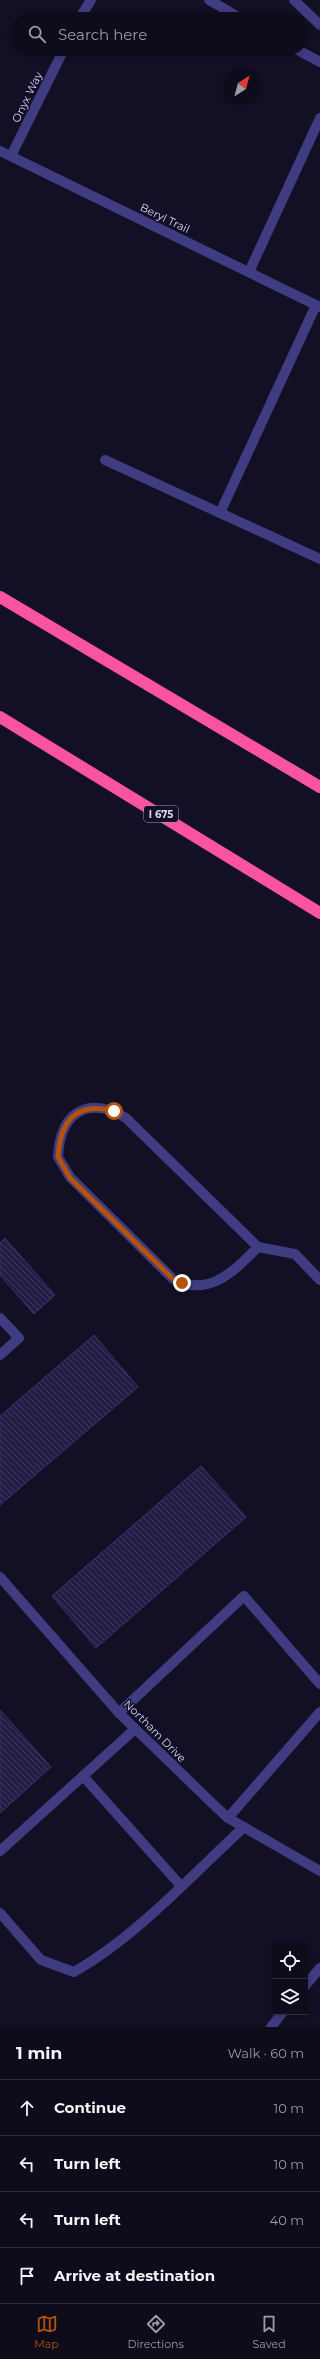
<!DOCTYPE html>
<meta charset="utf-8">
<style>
body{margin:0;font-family:Montserrat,sans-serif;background:#171424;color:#f1f3f6}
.controls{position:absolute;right:12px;bottom:12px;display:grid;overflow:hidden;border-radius:0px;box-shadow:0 2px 6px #0003}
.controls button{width:36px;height:36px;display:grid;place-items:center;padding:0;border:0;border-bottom:1px solid #2e2b3a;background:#0e0b1b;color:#f1f3f6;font:20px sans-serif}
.compass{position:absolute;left:224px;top:68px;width:36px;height:36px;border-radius:50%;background:#0e0b1b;box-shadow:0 2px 6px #0003;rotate:36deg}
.stop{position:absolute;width:12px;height:12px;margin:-9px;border:3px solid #b45309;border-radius:50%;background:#fff}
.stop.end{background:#b45309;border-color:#fff;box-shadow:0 1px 4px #0008}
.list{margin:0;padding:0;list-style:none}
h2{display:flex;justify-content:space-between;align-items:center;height:52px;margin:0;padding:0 16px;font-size:17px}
h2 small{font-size:13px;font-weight:400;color:#9b9ba3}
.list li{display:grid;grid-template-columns:26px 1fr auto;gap:12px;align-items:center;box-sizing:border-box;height:56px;padding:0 16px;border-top:1px solid #2e2b3a}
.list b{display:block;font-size:15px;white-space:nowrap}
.list em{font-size:13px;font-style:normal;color:#9b9ba3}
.icon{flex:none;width:22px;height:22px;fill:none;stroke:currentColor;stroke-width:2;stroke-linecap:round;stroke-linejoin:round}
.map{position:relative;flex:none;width:320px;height:2027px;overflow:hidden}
.search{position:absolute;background:#0e0b1b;box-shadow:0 2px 6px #0003;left:12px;right:12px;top:12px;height:44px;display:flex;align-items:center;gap:10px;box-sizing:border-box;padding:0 14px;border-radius:22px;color:#9b9ba3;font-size:15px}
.sheet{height:276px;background:#0e0b1b}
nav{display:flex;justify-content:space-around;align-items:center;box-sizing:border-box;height:56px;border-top:1px solid #2e2b3a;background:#0e0b1b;font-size:11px;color:#9b9ba3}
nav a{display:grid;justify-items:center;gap:2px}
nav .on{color:#b45309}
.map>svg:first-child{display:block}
.building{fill:url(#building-back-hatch);stroke:#3c2f6f}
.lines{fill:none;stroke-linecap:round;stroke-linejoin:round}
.service{stroke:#3f3c81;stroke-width:10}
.minor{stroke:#3f3c81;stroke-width:10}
.tertiary{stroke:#3f3c81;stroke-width:10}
.motorway{stroke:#f953a2;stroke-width:12}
.route{stroke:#b45309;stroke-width:5}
.labels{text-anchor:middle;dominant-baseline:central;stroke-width:3;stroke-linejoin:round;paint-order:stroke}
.shield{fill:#130f24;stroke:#9e99bd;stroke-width:1}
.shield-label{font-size:10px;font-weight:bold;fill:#d9d4fe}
.street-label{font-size:11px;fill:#d9d4fe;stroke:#130f24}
</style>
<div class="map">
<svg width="320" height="2027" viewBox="0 0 320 2027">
<defs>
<pattern id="building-back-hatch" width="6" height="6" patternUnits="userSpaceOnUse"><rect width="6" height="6" fill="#241c44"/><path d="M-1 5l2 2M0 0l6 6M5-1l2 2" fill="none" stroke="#433c60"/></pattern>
</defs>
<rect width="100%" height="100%" fill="#130f24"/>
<!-- building -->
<g class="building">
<path d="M5,1238L55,1295L34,1314L0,1275V1243Z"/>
<path d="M94,1335L138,1387L0,1505V1416Z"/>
<path d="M201,1466L246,1517L96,1648L52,1596Z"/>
<path d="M0,1710L51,1767L0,1813Z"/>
</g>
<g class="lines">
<!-- service -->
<g class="service">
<path d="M209,0L242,19"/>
<path d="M294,0L320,25"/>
<path d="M296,49L320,62"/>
<path d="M249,272L320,118"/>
<path d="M105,460L320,559"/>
<path d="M220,513L316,305"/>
<path d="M258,1247C234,1271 209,1298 173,1279L70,1177L58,1157C60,1113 87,1095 126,1118L258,1247L295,1254L320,1280"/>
<path d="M0,1318L19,1338L0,1355"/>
<path d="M119,1713L244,1596L320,1684"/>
<path d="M83,1776L181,1886"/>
<path d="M228,1818L320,1712"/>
<path d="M0,1851L135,1729"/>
<path d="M0,1913L41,1960L74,1972C138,1935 190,1877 244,1827"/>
</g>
<!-- minor -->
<g class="minor">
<path d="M79,19L91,0"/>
<path d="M0,151L320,307"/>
<path d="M11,156L64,49"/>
<path d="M0,1577L119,1713L215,1806L228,1818L320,1871"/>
</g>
<!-- tertiary -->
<g class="tertiary">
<path d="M305,1986L320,1968"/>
<path d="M271,2027L283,2012"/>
</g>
<!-- motorway -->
<g class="motorway">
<path d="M0,597L320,787"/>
<path d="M0,717L320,913"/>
</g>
</g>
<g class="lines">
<!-- route -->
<path class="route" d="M114,1111C76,1101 60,1121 58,1157L70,1178L173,1279L182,1283"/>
</g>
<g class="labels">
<!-- shield labels -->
<rect class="shield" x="144" y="806" width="34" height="16" rx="3"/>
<g class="shield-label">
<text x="161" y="814">I 675</text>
</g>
<!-- street labels -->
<g class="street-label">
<text transform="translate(27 97) rotate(-64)">Onyx Way</text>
<text transform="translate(165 218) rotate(26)">Beryl Trail</text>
<text transform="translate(155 1731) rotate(45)">Northam Drive</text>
</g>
</g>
</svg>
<div class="controls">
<button><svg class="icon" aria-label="locate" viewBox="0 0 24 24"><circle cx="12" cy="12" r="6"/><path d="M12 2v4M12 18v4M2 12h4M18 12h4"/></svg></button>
<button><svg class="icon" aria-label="layers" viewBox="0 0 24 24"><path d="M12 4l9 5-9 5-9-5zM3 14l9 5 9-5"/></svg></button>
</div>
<svg class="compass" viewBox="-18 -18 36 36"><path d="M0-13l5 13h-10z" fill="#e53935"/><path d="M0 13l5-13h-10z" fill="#9b9ba3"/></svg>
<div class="stop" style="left:114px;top:1111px"></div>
<div class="stop end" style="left:182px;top:1283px"></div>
<div class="search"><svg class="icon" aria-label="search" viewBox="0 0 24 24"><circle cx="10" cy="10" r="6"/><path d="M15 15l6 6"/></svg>Search here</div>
</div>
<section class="sheet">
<h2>1 min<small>Walk · 60 m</small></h2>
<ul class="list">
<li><svg class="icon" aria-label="ahead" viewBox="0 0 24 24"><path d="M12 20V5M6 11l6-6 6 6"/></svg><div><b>Continue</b></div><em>10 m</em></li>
<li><svg class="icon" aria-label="left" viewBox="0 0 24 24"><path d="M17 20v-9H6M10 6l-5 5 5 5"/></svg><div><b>Turn left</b></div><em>10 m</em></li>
<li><svg class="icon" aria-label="left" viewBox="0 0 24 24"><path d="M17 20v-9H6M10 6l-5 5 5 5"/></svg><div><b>Turn left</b></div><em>40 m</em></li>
<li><svg class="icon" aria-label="arrive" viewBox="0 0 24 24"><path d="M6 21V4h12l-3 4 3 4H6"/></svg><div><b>Arrive at destination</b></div></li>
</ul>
</section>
<nav>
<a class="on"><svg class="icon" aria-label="map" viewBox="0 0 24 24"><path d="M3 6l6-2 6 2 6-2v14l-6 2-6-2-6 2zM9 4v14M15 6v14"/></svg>Map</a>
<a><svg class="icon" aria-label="directions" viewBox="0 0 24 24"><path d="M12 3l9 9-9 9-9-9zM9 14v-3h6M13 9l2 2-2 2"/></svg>Directions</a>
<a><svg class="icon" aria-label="saved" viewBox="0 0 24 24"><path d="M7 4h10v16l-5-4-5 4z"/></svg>Saved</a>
</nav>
